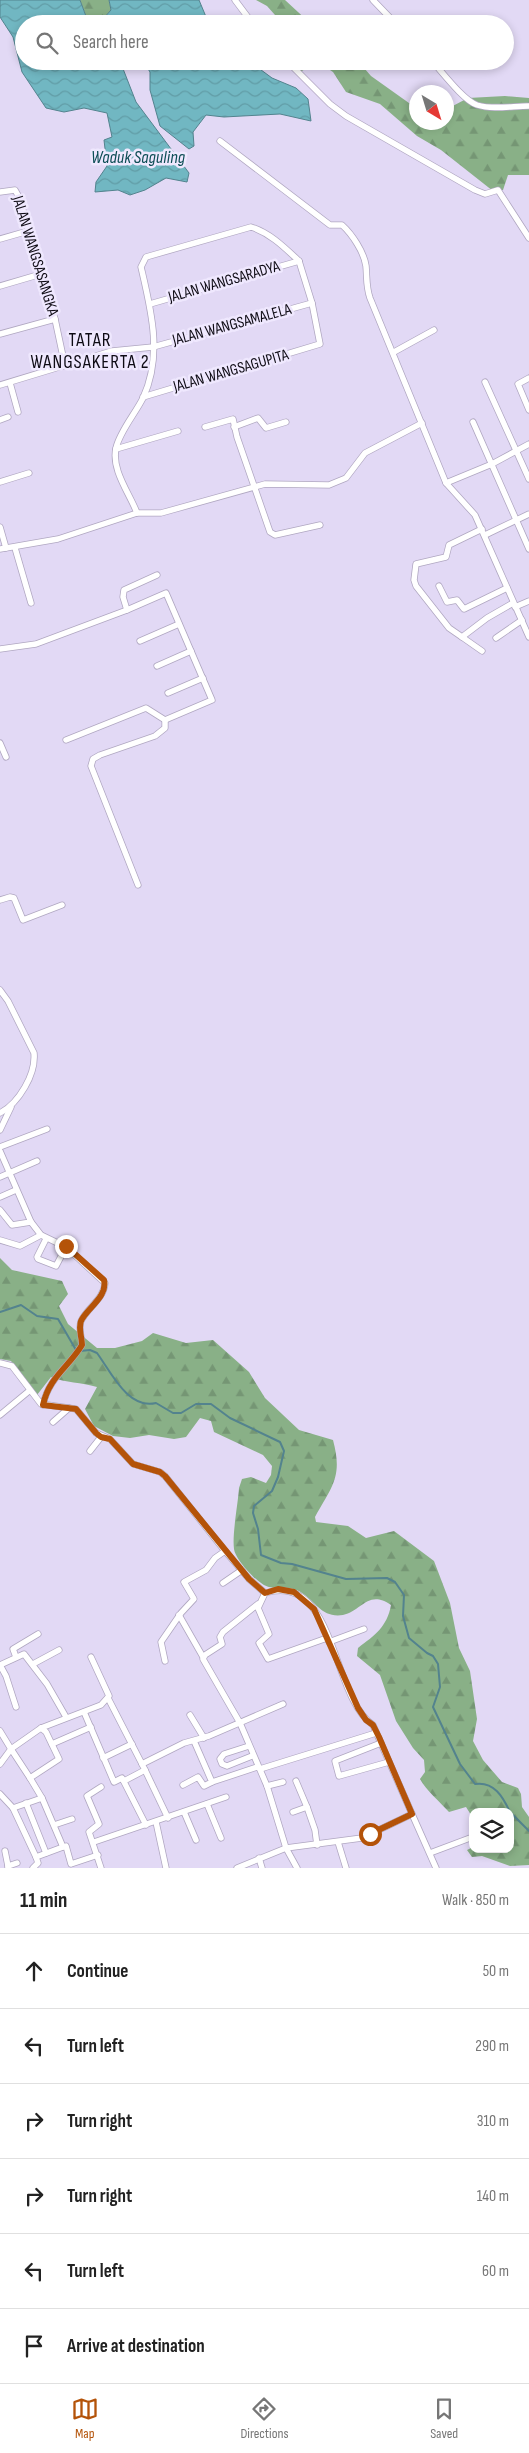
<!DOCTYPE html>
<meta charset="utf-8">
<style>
body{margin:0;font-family:"Sofia Sans Condensed",sans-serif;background:#f2f2f2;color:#222}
.controls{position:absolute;right:15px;bottom:15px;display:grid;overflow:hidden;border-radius:10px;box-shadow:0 2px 8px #0003}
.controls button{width:45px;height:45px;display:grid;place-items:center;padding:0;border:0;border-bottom:1px solid #e0e0e0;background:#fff;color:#222;font:25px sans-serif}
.compass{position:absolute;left:409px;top:85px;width:45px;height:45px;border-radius:50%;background:#fff;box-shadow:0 2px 8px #0003;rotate:142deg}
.stop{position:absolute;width:15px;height:15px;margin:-11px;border:4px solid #b45309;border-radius:50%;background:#fff}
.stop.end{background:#b45309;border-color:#fff;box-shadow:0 1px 5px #0008}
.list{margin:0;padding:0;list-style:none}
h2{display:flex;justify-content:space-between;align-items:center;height:65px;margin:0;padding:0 20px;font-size:21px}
h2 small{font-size:16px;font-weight:400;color:#767676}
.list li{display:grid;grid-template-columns:32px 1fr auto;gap:15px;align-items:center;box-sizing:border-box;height:75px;padding:0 20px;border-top:1px solid #e0e0e0}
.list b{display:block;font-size:19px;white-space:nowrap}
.list em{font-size:16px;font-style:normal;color:#767676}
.icon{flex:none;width:28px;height:28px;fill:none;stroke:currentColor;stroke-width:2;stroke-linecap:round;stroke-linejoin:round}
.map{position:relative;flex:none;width:529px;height:1868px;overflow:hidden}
.search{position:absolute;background:#fff;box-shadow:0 2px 8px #0003;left:15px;right:15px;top:15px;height:55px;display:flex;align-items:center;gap:12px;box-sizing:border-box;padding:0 18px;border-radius:28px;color:#767676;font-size:19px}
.sheet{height:515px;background:#fff}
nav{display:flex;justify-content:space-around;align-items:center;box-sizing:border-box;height:70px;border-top:1px solid #e0e0e0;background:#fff;font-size:14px;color:#767676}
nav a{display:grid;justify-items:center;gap:2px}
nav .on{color:#b45309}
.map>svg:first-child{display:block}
.forest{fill:url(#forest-firs)}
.water{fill:url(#water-waves);stroke:#53838e}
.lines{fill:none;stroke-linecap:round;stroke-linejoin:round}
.stream{stroke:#53838e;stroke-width:2}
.minor-casing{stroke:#b0a7c1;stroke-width:7}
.minor{stroke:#fff;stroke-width:5.5}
.route{stroke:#b45309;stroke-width:6}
.labels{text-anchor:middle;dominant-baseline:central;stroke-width:5;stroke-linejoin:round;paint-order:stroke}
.street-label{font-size:16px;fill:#0e0b14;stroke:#efe8fe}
.water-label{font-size:18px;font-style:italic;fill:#0d4d55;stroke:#efe8fe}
.quarter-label{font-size:19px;letter-spacing:1px;fill:#0e0b14;stroke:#efe8fe}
</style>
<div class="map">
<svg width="529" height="1868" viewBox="0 0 529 1868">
<defs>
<pattern id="forest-firs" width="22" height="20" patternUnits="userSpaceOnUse" patternTransform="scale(1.25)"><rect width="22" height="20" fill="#89b087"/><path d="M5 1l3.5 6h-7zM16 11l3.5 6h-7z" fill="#759674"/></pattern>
<pattern id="water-waves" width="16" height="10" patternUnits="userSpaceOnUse" patternTransform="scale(1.25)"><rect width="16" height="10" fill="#71b7c2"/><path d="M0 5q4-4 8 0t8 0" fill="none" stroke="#619ca6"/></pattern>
</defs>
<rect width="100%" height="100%" fill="#e2d9f5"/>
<!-- forest -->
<g class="forest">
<path d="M80,0H109L111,10L103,19H87Z"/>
<path d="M256,0H285L311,24H283L267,6Z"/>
<path d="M290,61H358L371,76L416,108V122H446L447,109L468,98L505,96L529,98V175H508L503,190L493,191L441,150L417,136L380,104L346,92L333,72L318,62L300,72Z"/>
<path d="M0,1258L12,1270L62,1281L68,1294L59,1306L68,1324L97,1348H115L142,1341L153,1333L186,1343L213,1340L249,1372L265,1398L299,1430L333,1440C343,1477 332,1486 315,1517L316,1522L348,1526L366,1538L394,1531L434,1561L450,1603L459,1648L470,1671L477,1719L473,1741L483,1760L502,1782L518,1788L521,1794L522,1807L529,1817V1865L510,1866L482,1856L472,1857L467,1850L473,1847V1849H510V1812H473V1818L466,1807L449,1812C440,1802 426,1790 420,1779L425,1772L424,1760L413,1748L396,1721L380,1675L357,1656L358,1648C375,1635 387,1627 391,1605C368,1589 362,1611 343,1615C322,1618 317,1603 302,1593C290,1585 280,1590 269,1587C258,1585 235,1559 234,1549C232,1534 238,1504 239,1488L242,1479L251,1477L266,1483L271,1475L272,1466L263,1455L214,1432L211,1421L200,1418L186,1437L174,1439L149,1435L130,1438L113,1436L94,1426L85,1409L97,1387C81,1382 66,1383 51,1377L37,1395L11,1361L0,1359Z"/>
</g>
<!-- water -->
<g class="water">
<path d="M0,0H80L87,19H103L111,10L109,0H199L209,24H24V61H120L136,102L189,173L187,182L166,178L145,190L130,195L118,190L95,192L96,182L107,166L104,140L112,137L107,113L84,108L64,112L46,108L22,72L13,37L0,17Z"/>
<path d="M143,61H249L272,78L296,88L308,99L311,121L280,114L224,117L206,115L193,132L194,146L189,149L160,126L150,90V72Z"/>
</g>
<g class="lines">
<!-- stream -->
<g class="stream">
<path d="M0,1312L21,1305L37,1316L58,1319L76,1350"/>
<path d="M80,1351L90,1350L97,1353C111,1372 128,1410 156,1403L173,1413H181L196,1404H211L230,1418L280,1442L284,1451L278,1477L272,1491L254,1506L253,1513L258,1529L261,1555L281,1563L292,1564L346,1579L387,1578L395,1582L404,1595L403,1616L409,1638L427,1653L433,1656L438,1664L440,1687L433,1707L460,1764L475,1784C494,1781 503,1797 510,1812"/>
<path d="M510,1812L529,1831"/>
</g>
<!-- minor casing -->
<g class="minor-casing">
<g id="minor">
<path d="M235,0L253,24"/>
<path d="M373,0L396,24"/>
<path d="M287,61L330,104L346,116L475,190L485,194L498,190L529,238"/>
<path d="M432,61C443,73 463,100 477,105C493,110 513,106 529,106"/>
<path d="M220,141L330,225H342C352,234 364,252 366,266C367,277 366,287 370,298L446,483L475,515L529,637"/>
<path d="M0,192L15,190L19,197L55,319L65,366"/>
<path d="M0,239L28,231"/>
<path d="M0,286L41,274"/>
<path d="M150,304L299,261"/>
<path d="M0,334L55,319"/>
<path d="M394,352L434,330"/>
<path d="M529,378L518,384L529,410"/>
<path d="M485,382L529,479"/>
<path d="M10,383L18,412"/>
<path d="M0,385L112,351L153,347L312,303"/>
<path d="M143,397L320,344L312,303L299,261"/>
<path d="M0,420L8,417"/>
<path d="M473,422L529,549"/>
<path d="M205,427L233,419L237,437L270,532L275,535L320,525"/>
<path d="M234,427L258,418L266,428L286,422"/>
<path d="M116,449L178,431"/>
<path d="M0,482L29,473"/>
<path d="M446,483L492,464L529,444"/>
<path d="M137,513C130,494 111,470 116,448C120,431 135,414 143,398C163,355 151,310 141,267L146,257L251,227C270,233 284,247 299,261"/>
<path d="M0,527L6,548"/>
<path d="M482,529L449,545L446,557L416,564L414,580L416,586L449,628L462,637L487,618L513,603"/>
<path d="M485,535L529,514"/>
<path d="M15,548L31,603"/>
<path d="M0,549L58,539L137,513H161L265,484L329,485L346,478L365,453L422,423"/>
<path d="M439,586L447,602L457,600L464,609L507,588"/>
<path d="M515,607L529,601"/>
<path d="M462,637L482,651"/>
<path d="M496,638L522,620"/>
<path d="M140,641L179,624"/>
<path d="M0,649L36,644L127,610L123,597L124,590L157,575"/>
<path d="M157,666L191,651"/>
<path d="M168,693L203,678"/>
<path d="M66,740L146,708L165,720L212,700L166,593L127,610"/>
<path d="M0,743L6,757"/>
<path d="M138,885L91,766L93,759L100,755L155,736L165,728V720"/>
<path d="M0,900L10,897L14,898L23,920L62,905"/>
<path d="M0,990L8,1001L34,1053C36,1074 19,1103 0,1113"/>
<path d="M0,1130L11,1107"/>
<path d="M0,1147L47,1129"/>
<path d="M0,1151L31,1222L12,1225L0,1210"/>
<path d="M0,1177L37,1161"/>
<path d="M0,1197L16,1190"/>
<path d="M31,1222L41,1235L66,1247L105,1283C104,1299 88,1307 81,1321C78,1329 82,1337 82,1345C68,1368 49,1377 43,1405"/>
<path d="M46,1239L37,1257L38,1259L56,1266L66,1247"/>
<path d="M0,1240L20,1246L41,1235"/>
<path d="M0,1363L12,1366L41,1404L76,1409L96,1433L110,1439L133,1464L160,1472L165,1476L225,1551L249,1579L265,1593C336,1571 331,1697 373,1725L412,1814"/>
<path d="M0,1415L29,1391"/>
<path d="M53,1422L69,1408"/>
<path d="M90,1451L101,1437"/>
<path d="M223,1583L242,1570"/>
<path d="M265,1593L258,1608L269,1634L259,1643L268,1659L327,1638"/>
<path d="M258,1604L223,1632L220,1637L222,1644L205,1655L203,1659L240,1723L267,1786L286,1848L297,1868"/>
<path d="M179,1615L203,1657"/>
<path d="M329,1642L364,1629"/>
<path d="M16,1657L13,1649L38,1634"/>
<path d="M165,1661L161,1642L181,1613L194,1599L184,1582L206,1570L215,1558L225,1551"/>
<path d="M33,1664L59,1650"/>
<path d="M0,1665L24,1654L47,1684L66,1717"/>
<path d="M0,1665L6,1676L16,1707"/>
<path d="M108,1698L142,1764"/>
<path d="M84,1712L114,1782L122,1778L146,1825"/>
<path d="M190,1715L204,1738"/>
<path d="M41,1728L46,1732L59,1759L30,1778L42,1798L63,1847L66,1846L71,1864L98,1855"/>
<path d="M0,1731L11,1749L41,1728L101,1705L109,1696L91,1657"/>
<path d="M381,1743L335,1761L339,1776L389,1762"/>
<path d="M52,1744L91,1727"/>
<path d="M249,1746L224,1754L220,1759L222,1764L227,1766L252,1756"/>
<path d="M103,1758L132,1744"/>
<path d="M0,1764L11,1749L30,1778"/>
<path d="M260,1769L376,1733"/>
<path d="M145,1770L168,1818"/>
<path d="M124,1781L145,1770L142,1764L184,1743L209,1736L283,1704"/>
<path d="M296,1781L307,1807"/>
<path d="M212,1782L257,1767"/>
<path d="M183,1785L198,1777L204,1786L212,1782L194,1741"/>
<path d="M267,1786L283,1782"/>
<path d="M101,1787L87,1796L99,1824L89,1832L101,1868"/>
<path d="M0,1794L13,1808L42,1798"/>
<path d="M26,1803L46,1853"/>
<path d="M207,1804L221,1838"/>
<path d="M13,1808L36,1857"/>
<path d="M184,1812L196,1840"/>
<path d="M293,1812L307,1807L315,1830L317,1845"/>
<path d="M156,1822L166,1868"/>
<path d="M54,1825L72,1819"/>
<path d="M94,1842L226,1797"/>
<path d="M338,1842L346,1868"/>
<path d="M5,1851L8,1866"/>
<path d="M430,1853L470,1838"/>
<path d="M259,1858L262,1868"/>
<path d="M8,1868V1866L17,1863"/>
<path d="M33,1868L38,1863L36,1857L63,1847"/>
<path d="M237,1868L286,1848L362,1838L412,1814L436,1868"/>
</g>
</g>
<!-- minor -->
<use href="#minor" class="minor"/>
</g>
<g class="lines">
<!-- route -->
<path class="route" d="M66,1246L104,1280C108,1297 87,1308 81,1321C78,1329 82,1337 82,1345C68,1368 49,1377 43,1405L76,1409L96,1433L101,1437L110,1439L133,1464L160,1472L165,1476L249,1579L265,1593L278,1589L294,1592L314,1609L358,1708L366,1720L373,1725L379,1737L412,1814L370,1834"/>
</g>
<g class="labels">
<!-- street labels -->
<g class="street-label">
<text transform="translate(35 256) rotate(73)">JALAN WANGSASANGKA</text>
<text transform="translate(224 282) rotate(-16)">JALAN WANGSARADYA</text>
<text transform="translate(232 325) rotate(-15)">JALAN WANGSAMALELA</text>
<text transform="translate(231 371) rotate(-16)">JALAN WANGSAGUPITA</text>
</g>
<!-- water labels -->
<g class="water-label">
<text x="138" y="157">Waduk Saguling</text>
</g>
<!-- quarter labels -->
<g class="quarter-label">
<text x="90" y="340">TATAR<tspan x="90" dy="22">WANGSAKERTA 2</tspan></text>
</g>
</g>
</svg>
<div class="controls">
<button><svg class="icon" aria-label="layers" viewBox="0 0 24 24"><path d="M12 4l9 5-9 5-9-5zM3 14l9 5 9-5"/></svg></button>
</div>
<svg class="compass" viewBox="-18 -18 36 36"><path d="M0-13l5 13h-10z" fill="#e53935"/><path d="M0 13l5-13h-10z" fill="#767676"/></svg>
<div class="stop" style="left:370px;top:1834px"></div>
<div class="stop end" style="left:66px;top:1246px"></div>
<div class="search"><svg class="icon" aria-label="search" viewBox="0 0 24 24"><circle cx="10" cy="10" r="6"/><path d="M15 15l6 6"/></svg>Search here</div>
</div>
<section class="sheet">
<h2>11 min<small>Walk · 850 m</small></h2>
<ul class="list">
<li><svg class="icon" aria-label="ahead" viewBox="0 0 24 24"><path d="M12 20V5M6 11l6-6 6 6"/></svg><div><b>Continue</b></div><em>50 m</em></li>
<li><svg class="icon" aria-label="left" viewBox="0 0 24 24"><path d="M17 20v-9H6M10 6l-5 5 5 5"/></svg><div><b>Turn left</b></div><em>290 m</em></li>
<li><svg class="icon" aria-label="right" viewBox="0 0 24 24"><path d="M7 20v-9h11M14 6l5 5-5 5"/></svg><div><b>Turn right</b></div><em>310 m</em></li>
<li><svg class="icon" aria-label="right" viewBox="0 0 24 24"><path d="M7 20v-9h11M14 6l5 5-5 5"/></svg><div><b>Turn right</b></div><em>140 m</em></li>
<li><svg class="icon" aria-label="left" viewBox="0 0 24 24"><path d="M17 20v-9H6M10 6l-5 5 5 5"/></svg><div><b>Turn left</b></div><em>60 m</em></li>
<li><svg class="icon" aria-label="arrive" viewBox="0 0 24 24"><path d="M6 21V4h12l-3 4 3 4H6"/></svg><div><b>Arrive at destination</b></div></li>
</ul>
</section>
<nav>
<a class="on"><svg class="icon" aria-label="map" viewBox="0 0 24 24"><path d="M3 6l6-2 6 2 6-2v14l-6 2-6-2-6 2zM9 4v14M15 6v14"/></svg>Map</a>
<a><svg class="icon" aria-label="directions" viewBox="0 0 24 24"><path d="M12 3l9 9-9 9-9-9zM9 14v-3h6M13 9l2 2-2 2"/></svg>Directions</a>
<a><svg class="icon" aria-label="saved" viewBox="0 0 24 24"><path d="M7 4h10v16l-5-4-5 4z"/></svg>Saved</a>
</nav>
